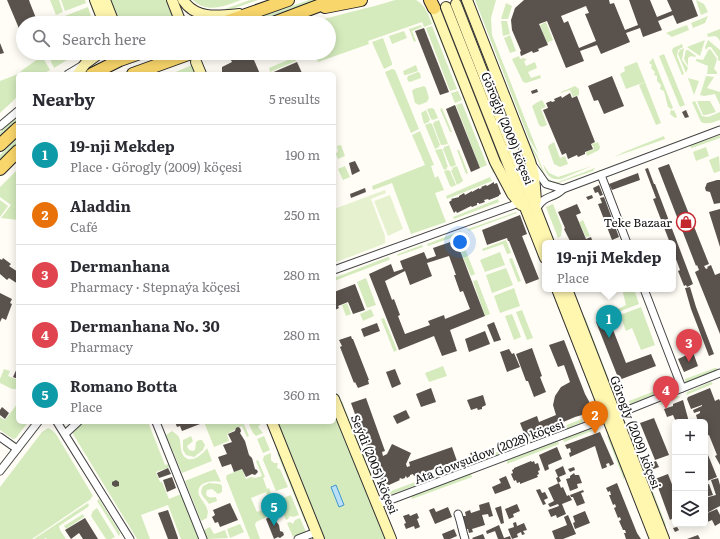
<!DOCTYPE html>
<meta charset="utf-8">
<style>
body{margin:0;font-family:Literata,serif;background:#f2f2f3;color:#2b2b33}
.controls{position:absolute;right:12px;bottom:12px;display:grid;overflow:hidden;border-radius:6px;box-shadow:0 2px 10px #0003}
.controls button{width:36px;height:36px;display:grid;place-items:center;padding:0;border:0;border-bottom:1px solid #e1e1e2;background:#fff;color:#2b2b33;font:20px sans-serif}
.you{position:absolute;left:460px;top:242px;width:14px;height:14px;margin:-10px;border:3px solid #fff;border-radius:50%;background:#1a73e8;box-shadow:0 0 0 6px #1a73e833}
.badge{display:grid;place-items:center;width:26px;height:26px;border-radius:50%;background:#0b8043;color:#fff;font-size:13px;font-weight:700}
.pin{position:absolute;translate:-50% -33px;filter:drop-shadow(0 1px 2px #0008)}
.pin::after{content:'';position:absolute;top:21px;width:14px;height:12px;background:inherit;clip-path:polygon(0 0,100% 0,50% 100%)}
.popup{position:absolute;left:542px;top:240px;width:134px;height:52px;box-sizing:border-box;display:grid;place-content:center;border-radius:6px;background:#fff;filter:drop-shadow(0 1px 3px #0005);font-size:13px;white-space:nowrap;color:#7c7c81}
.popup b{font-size:15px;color:#2b2b33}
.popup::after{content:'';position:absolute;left:50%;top:100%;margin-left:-8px;border:8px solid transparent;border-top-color:#fff}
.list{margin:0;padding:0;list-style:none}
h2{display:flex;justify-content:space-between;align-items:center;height:52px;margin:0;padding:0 16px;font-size:17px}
h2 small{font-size:13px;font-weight:400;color:#7c7c81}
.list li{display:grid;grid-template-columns:26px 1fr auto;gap:12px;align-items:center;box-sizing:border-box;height:60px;padding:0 16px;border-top:1px solid #e1e1e2}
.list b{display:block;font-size:15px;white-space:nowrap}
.list p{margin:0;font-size:13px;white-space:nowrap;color:#7c7c81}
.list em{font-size:13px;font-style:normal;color:#7c7c81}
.icon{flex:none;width:22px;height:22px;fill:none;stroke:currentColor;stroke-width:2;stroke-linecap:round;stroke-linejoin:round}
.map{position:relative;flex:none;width:720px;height:539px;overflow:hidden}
.search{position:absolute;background:#fff;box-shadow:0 2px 10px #0003;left:16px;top:16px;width:320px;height:44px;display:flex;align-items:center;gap:10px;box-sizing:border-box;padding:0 14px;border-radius:22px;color:#7c7c81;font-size:15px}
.panel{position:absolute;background:#fff;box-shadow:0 2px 10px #0003;left:16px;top:72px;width:320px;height:352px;border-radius:6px}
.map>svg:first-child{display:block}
.green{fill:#d5ebbd}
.pitch{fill:#e6f2cf}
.water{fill:#b9e0f7;stroke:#3f96cf}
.building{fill:#5a524d;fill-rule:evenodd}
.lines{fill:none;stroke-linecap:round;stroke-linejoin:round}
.secondary-tunnel{stroke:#dbdad3;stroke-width:10;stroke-dasharray:10 5;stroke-linecap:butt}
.street-casing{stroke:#444;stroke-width:9}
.secondary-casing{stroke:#333;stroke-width:12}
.primary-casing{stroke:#222;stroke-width:14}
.street{stroke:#fff;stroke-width:7}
.secondary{stroke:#fff6b0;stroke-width:10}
.primary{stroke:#f9d66b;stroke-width:12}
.labels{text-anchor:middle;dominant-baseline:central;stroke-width:4;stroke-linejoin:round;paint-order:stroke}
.street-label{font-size:12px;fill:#111;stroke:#fff}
.poi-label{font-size:12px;fill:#111;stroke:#fff;text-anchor:end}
</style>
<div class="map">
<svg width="720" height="539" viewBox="0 0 720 539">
<rect width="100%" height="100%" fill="#fffdf5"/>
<!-- green -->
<g class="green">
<path d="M50,0H59L63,12L56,15Z"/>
<path d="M61,0H85L86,3L65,11Z"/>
<path d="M110,0H166L175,23H119Z"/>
<path d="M193,0H241C225,6 207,14 193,0Z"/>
<path d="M250,0H258L226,11L225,9Z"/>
<path d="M309,0H317L251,23H244Z"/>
<path d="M395,0H416C426,6 428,14 432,24L424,27L422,22L368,41L369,44L318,62L314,53H329V23H311C338,14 367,9 395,0Z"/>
<path d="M472,0H473L528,140L537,155L546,177L552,181L558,182L595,168L593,171L558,183L548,181L543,173L537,158L526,140Z"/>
<path d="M475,0H496L491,18L492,35L539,155L529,139Z"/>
<path d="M696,0L704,4L708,12L701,15Z"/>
<path d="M506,3L512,6L508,19H501Z"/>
<path d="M88,7L93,23H59L57,19Z"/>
<path d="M432,11L495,172L493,173L429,12Z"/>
<path d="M708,16L705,23L693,28L691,23Z"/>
<path d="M501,21H507L510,34L503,36Z"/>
<path d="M546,22L553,40L547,43L540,25Z"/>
<path d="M421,25L422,27L412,31L416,41L414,42L409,29Z"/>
<path d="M687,25L689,30L672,37L666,33Z"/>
<path d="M432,26L457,89L450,91L426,28Z"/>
<path d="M720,29V41L718,38L715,36L708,37L707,34Z"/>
<path d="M404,31L407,38L392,44L389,36Z"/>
<path d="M510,35L516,51L510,53L504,38Z"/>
<path d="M383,38L392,63V65L384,69L372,42Z"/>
<path d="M705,40L700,56L687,47Z"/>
<path d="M708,40L720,50V61L718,60V57L711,47H708L706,50L705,47Z"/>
<path d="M682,44L683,47L678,50L677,56L684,74L682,75L672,51L673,48Z"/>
<path d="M684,48L682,60L688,68L686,73L678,54L680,50Z"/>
<path d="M709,49L711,50L717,59L714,69L717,72V74H707L708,66L696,61V59L703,60Z"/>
<path d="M686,50H688L696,56L695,57L691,56L688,58V66L684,59Z"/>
<path d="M47,53H78L54,68Z"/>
<path d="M664,54L685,105L680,107L659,56Z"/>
<path d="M42,56L50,70L43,74H19L21,71Z"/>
<path d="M519,56L520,59L524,58L527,60L524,61L526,66L535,62L537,68L528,72L531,78L540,75L541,78L526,83L523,82L512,59Z"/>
<path d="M295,57L296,61L270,72L269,68Z"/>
<path d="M653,58L673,108L671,109L672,111L674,110L677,117L675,118L670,114L671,109L668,107L664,91L660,89L661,85L657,81V76L654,75L655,72L651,68L652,65L649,63Z"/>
<path d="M637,62L645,82L626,89L620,74L625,71L624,67Z"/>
<path d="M192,65L196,74H171Z"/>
<path d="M416,65L418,71L406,75H404L403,71Z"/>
<path d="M392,69L395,70L419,129L411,133L385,72Z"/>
<path d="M418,72L420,73L421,78L410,82L408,81L407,78L408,76Z"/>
<path d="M18,74V95L14,100L0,113V81Z"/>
<path d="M706,76L714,77L707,88L720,92V105L715,94L704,96L700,95Z"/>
<path d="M688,78L699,81L694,95Z"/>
<path d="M645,82L661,123L656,125L639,85Z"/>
<path d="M424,86L426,88L429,98L427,102L419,105L415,103L412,91L414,89Z"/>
<path d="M575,86L579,89V95L573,97L570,90L561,93V92Z"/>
<path d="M458,91L462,100L455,103L451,93Z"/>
<path d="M542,100L546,107L541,109L547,125L542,127L539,125L532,106L536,103Z"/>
<path d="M695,101L702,116L708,117L720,112V120C714,122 707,125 701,122L692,102Z"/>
<path d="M697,101H710L716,112L706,115H703Z"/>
<path d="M462,103L487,165L480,168L456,105Z"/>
<path d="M432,108L434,109L438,118L433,120L431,119L427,109Z"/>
<path d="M442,108L452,132H450L440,109Z"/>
<path d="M426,110L430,120L429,121V122L424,124L421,113Z"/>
<path d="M18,116V120L0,135V132Z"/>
<path d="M439,120L448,144L443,145H441L433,124L434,123V122Z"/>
<path d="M430,123L432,124L440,145L439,146V147L435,149L425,125Z"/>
<path d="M420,131L434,165L431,166L435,178L438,176L444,190L435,193L446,222L411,234L392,183L373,190L372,186L425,165L412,135Z"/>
<path d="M720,135V138L692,148L690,147L691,145Z"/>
<path d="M664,136L665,139L614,157L624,152Z"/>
<path d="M18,138V142L0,159V155Z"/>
<path d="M554,142L560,158L565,156L568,164L560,167L554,164L548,147L549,145Z"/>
<path d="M598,142L600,147L599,150L587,156L586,152L594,149L592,144Z"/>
<path d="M341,145L345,156L338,159L336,154L338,151L337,146Z"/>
<path d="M449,145L456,165L452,167L450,166L443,149L444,148V147Z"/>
<path d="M706,147L709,156L696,161L693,152Z"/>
<path d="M440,149H442L448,167H447V169L444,170L435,150Z"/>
<path d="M457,150H459L468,173L466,174Z"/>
<path d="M719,156L720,171L714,173L709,160Z"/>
<path d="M543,164L549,173L558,177L592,166L561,179C549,181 546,173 543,164Z"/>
<path d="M345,166L350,177L343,180L338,169Z"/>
<path d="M457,166L463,181L457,185L451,170H453L452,168Z"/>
<path d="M18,169V220L1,218L11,205L0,197V187Z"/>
<path d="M448,170L450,171L456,185L452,187L450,186L444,171Z"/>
<path d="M490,177L492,181L447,199L446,196Z"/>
<path d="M498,199L499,202L454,219L453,217Z"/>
<path d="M0,200L8,206L0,217Z"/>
<path d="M553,204L562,227L561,236L558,238L546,207Z"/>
<path d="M516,212L517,213L468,231V229Z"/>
<path d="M583,220L590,236L586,237L579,222Z"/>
<path d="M461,231L462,234L428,246L427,244Z"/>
<path d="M506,240L511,253L507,254L503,244L483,251L482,249Z"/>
<path d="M462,241L475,274L471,276L457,243Z"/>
<path d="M422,245L423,247L397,256L398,254Z"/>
<path d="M500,252L505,265L485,272L480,260Z"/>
<path d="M388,257L390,258L389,260L334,281V278Z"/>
<path d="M512,258L521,281L518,282L509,259Z"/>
<path d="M506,268L513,285L492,293L486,275Z"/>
<path d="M366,278L376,305L367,308L357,282Z"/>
<path d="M477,280L490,314L485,316L473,281Z"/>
<path d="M514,288L520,306L500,313L494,296Z"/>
<path d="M622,289H634L639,304L618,312V309L626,305Z"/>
<path d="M347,303L351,314L346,316L342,305Z"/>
<path d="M641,307L655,345L641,350L632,328L626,331L620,315Z"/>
<path d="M371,309L374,316L363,321L360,314Z"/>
<path d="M522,310L533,338L527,340L516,312Z"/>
<path d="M512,314L521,337L514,340L505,316Z"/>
<path d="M585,317L614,393L612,394L582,318Z"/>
<path d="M384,318L397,350L394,352L381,319Z"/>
<path d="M443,366L447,376L429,382L425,373Z"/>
<path d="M715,368H717L716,371L687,383L685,382V379Z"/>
<path d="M4,369L10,371L8,376L18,380V386L16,389H12L0,383V379Z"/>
<path d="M711,382L713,384L686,395L687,392Z"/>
<path d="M673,384L675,385L674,387L630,404L629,401Z"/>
<path d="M676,395L680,397L660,405L662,401Z"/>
<path d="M342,401L378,491H376L340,402Z"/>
<path d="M18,403V422H28L16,438L13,439L0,430V417L5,420Z"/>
<path d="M334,412L386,539H324L277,422H334Z"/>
<path d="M582,419L583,422L540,439L539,436Z"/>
<path d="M82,422H148L165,465L169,464L170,467L156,472L160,482H162L169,499L181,494L199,539H181L168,505L141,515L150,539H137L73,434V430Z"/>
<path d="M204,422H243L249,436L247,437L242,426L227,434L229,441L214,447Z"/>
<path d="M248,422H262L258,427L263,433L256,436L253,433Z"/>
<path d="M48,428L52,430L56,434L93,496L91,498V499L32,539H0V487L42,432Z"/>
<path d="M628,428L645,471L643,472L626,429Z"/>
<path d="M591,429L592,431L564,442L563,439Z"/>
<path d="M172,431C174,433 177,434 179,437C181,442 180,448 182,453C188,466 202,456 207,448L212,461L182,473L166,435Z"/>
<path d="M609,435L625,475L624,480L607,436Z"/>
<path d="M191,436L193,441L187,446L189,450L193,451L195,450L196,442L199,440H202L205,445L203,450L194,457L186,455L183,450V440Z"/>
<path d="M264,436L270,450L263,453L257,439Z"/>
<path d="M538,436L539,439L486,459L483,457Z"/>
<path d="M558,441L559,444L507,464V460Z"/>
<path d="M271,453V460L274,463H278L277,468L280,469L288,487L276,491L263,460L264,456Z"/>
<path d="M277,453L281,455L307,521L305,522Z"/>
<path d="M479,458L478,462L387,496L386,493Z"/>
<path d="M258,460L265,477L263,478L267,489L269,488L271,493L267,495L266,492L251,498L257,512L272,506L274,512L270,514L269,516L256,522L255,525L260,539H250L226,478L227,475L242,469L246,479L251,477L255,478L262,476L256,461Z"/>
<path d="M215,469L221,482C212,480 195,482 199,495C201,500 206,504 207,509C209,512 207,514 207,518L201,521L185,481Z"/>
<path d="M471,473L472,477L412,499L411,496Z"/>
<path d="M647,477L666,525L663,526L645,478Z"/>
<path d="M209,483L220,484L222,486V492L218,494L212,489L207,490L206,494C208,499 212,497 216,497L217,501L209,504C205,497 198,495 203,486Z"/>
<path d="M291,495L299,515L293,517L290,516L288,519L286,520L278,500Z"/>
<path d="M99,499L119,531L120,534L119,536L97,501Z"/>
<path d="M88,503L89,505L88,507L59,526L60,530L66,539H47L46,538L44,539H34Z"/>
<path d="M97,508L115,537L111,539H106L91,516L93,511Z"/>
<path d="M83,514L84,517L66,529L64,526Z"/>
<path d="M300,518L306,532L293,537L287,523L290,522L293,524L295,520Z"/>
<path d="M240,524L244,532L230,538L227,529Z"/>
<path d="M210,527L214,534L225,530L228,538L207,539L204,530Z"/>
</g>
<!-- pitch -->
<g class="pitch">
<path d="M385,190L386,193L371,199L385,236V243L381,245L334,263V209Z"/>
<path d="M390,195L403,229L388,236L374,201Z"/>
</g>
<!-- water -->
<path class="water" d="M336,485L344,505L339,507L331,487Z"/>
<!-- building -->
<g class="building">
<path d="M7,0H29L30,3L38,23H23V38Z"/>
<path d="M524,0H609L610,4L614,3L625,30L638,25L629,0H650L657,17L672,11L667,0H692L698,16L677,24L673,15L658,21L662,30L643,37L640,28L626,33L630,42L601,54L597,45L580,51L584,61L566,68L547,21L539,24L548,45L538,49L539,51L533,53L532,51L521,56L520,52L521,51L512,30L511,20L515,8ZM586,6L589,13L585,14L596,41L579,48L568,21L564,23L561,16Z"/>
<path d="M424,28L449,92L440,95L415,31Z"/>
<path d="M0,43L4,53L0,54Z"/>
<path d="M233,53H241L242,55L251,53L260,74H222V67L232,62L230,58L226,60L225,57Z"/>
<path d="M297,62L302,73L299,74H269Z"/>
<path d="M612,76L624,106L604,114L598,100L594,101L588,86Z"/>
<path d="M537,89L538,92L532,94L531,91Z"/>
<path d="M570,93L572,98L577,96L595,142L591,144L593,149L585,152V154L578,157L577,155L568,159L566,153L562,155L543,110L548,108L546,103L551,101L552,102L555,101L554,99L561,96L562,98Z"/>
<path d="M455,105L480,168L471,172L446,109Z"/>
<path d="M686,110L689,117L685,118L682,112Z"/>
<path d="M355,161L360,171L352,175L349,163Z"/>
<path d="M669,164L709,264L704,266L706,269L708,268L707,267L711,265L715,275L720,273V334L695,272L699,270L697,265L696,266L658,168Z"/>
<path d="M648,168L654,184H655L693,284L687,287L686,285L684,286L678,271L680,270L673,251V243H670L653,199L656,198L645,169Z"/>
<path d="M638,173L640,180L612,190L609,184Z"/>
<path d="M717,180H720V203L714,204L710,192L706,191L705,188L707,183Z"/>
<path d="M494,182V184L497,183L501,194L499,195V196L489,200L488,199L484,200L485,202L479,204V203H477V205L472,207L471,206L457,213L456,211L454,213L449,202L452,200L451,199L459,197V196L464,193L465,195L472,191V192L479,188V189L482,188L481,187L486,185L487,186Z"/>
<path d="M599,185L603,195L600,196L598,192L595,193L593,188Z"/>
<path d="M365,188L366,192L351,198L350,194Z"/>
<path d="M592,195L593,198L588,200L586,197Z"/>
<path d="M604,197L619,237L612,240L598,204L602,203L600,198Z"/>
<path d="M577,204L581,213L576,215L586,239L591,237L593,243H571L564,229L565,228L558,212Z"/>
<path d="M720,209V247L709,212Z"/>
<path d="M520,215L527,234L522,236L539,279L526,284L509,241H508L507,238L487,245L482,230Z"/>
<path d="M456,240L485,316L450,330L457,351L442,356L434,336L399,350L369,274L391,264L394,272L403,269L400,261L424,252L427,259L436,256L433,248ZM449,256L456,275H454L460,292L463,291L470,309L445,319L444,315L428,321L430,325L405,334L398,316L400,315L394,299L392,300L385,281L405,271L410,285L432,276L427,263Z"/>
<path d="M3,258L11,264L9,266L18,272V284L9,278L7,280L0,274V259L2,260Z"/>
<path d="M355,284L365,310L353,314L348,302L338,306L339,308L335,310L334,308V292Z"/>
<path d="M690,287L696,307L714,354L709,356L691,309L685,288Z"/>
<path d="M0,293L12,299L10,303L12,304L6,320L2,318L0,322Z"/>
<path d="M608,317L626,363L651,354L656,366L619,380L596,322Z"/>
<path d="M494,322L501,340L494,342L487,325Z"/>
<path d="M377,323L380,331L364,337L361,329Z"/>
<path d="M485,331L490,344L469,352L465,339Z"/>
<path d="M351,336L352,339H353L369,380H368L369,384L358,388L355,382L354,383L340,347L342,346L339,340Z"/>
<path d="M564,340L585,394L591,405V410L589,413L575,417L526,438L520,423L537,416L539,422L556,415L553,405L555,396L561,387L570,382L564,365L558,367L549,345Z"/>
<path d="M690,344L698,366L684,372L678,359L689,354L685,346Z"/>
<path d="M532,348L542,376L540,377L546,392L534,397L528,381H526L516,354Z"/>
<path d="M509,349L512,354L514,353L520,367L507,372L500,352Z"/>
<path d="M18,366V379L13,377Z"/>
<path d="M395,369L401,384L392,388L386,372Z"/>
<path d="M431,388L436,402L421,407L416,394Z"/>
<path d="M710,388L715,401L719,399L720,401V465L715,456L717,455L709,435L705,436V422H698L696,415L700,413V411L694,413L693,410L702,406V405L691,409L687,399L688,397Z"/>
<path d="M483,395L486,405L482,407V409L478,410L477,408L471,410L467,400Z"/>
<path d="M366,398L385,451L382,452L383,456L387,454L392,444L411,453L406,464L407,467L410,466L409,462L452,447L457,461L414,476L413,474L410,475V476L407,478L406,476L405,477V478L402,479L401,478L399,479L400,480L389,485L381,481L373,455L370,456L351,403Z"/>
<path d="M683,400L689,422H680L679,421L676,422L673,415L667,417L664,409L673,406V404Z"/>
<path d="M2,407L9,413L5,419L0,415V410Z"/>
<path d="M406,410L410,418L397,424L393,416Z"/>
<path d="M654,418L669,455L655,460L640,423Z"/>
<path d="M175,422H199L200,424L182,431L180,426L177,427Z"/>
<path d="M238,427L240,428L241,431L240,433L245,441L249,455L252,458L255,469L257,470L258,472L255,475L252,474L246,477L242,469L234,472L231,464L222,467L218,457L227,454L223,445L232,442L228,434L235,431L236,428Z"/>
<path d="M600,432L614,464L610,466L609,463L606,464L607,467L602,469L595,446L570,457L569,453L571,452L570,448L567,449L565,445Z"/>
<path d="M557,447L562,459L548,465L549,469L545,471L539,455Z"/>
<path d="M705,450H706L717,477L707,481V483L705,484Z"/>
<path d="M474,452L476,456L472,457L470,453Z"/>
<path d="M675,455V464L672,456Z"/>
<path d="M531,461L532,462L534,461L535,464L538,463L540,470L538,471L539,474L537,475L538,477L520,484V482L517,483L516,480L514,481L511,474L513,473L512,470L514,469V468Z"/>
<path d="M656,461L659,467L651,470L649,464Z"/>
<path d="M563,466L566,474L559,477L561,481L558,483L556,478L558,477L555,470Z"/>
<path d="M574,467L575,470L570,472L568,469Z"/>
<path d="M168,468L171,474L159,478L157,473Z"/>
<path d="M574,473L575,475H579L582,483L577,484L578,488L570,491L566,479L570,478V476Z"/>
<path d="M668,474L673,487L675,486V523L673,518L670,520L655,479Z"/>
<path d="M506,476L511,488L495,494L492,487L501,483L499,479Z"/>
<path d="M172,477L176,488L167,492L163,480Z"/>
<path d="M718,478L720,485V506L705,514V498L716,495L711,480Z"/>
<path d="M116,480L119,482V486L115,487L112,485V482Z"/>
<path d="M559,483L561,488L563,487L567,496L569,495L572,500L562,504L566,514L557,518L556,515L551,517L548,510L559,506L558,504L550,507L548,504L554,501L548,488Z"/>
<path d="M617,483L637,533L641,539H626L624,533H626L625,530H623L619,521L621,520L620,517L618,518L614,508L616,507L615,504L613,505L609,495H611L610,491L608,492L606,488Z"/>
<path d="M709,484L713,495L705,497V485Z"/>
<path d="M540,489L542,493L545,492L548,498L544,500L546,504L543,505L536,490Z"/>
<path d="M583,490L584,492L581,493L585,503L577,506L573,497H571L570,495Z"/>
<path d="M489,502L493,516L489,517L488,514L482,515L485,525L472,529L473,532L469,533L468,529H466L463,519V516H466L465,512L470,510L471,513L480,510L479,505Z"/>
<path d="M230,503L238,520L220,527L218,522L215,523L212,517L215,515L213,510Z"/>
<path d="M517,504L520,511L513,514L514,517L509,519L505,509Z"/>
<path d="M501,506L504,523L501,524L495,508Z"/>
<path d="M448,507L452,517L435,524L429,510L434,508L436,512Z"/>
<path d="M717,509L720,515V523L715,526L712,520L705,523V514Z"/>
<path d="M168,510L178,538V539H168L158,513Z"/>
<path d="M585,511L590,523L575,529L573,523L575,522L573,516Z"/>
<path d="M417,513L419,518L417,519L420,527L415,529L414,526L406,529L404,524L406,523L403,516L409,514L410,516Z"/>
<path d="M273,514L276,517L275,520L279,525L280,531L283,532L284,535L280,538L278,537L274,539L266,519Z"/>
<path d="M568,515L576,534L563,539H555L552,531L567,525L564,517Z"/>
<path d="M85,518L98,539H83L79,533L71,539L65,530Z"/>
<path d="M516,522L517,526L524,523L527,530L523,531L525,534L522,535L521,532L517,534L518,537L512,539L508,529L514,527L513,523Z"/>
<path d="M499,525L504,538L510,536L511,539H498L495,531L487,534L486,531Z"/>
<path d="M677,527L679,530L675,532L673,528Z"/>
<path d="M454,529L457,536L450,539H444L442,534Z"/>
<path d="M483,534L485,539H473L472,538Z"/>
<path d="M698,535L700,539H687Z"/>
</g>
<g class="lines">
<!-- secondary-tunnel -->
<path class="secondary-tunnel" d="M126,53L134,74"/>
<!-- street casing -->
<g class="street-casing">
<g id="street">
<path d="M68,74L83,65"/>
<path d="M0,126L18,111"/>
<path d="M534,167L546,184L563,189"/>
<path d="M601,175L627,243"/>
<path d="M537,208C545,194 554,199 563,189L720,130"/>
<path d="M334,270L519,203"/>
<path d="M644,289L682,388"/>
<path d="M57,422L130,539"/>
<path d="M156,422L203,539"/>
<path d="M65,434L78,422"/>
<path d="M0,437L17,449"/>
<path d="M0,471L38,422"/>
<path d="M377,505L615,415L720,373"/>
<path d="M458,514C461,522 462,530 465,539"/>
<path d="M298,539L316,532"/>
</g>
</g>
<!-- secondary casing -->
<g class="secondary-casing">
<g id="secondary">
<path d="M95,0L104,23"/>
<path d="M105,0L114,23"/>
<path d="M172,0L181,23"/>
<path d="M183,0C196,20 219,16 239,14"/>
<path d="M467,0L530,161L534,175L536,201"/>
<path d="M432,2L495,162L512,194L521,205"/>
<path d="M456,4L549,243"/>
<path d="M446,7L545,258"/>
<path d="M196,62L201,74"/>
<path d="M78,74L85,64L100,53"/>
<path d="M557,289L655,539"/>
<path d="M567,289L664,539"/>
<path d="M334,399L391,539"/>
<path d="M272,422L319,539"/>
</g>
</g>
<!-- primary casing -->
<g class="primary-casing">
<g id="primary">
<path d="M430,0L434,8"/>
<path d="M325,7L361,0"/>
<path d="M223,23L288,0"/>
<path d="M273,23L334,0"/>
<path d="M92,74L120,60L140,53"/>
<path d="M133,74L191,53"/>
<path d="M0,145L18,128"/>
<path d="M0,169L18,151"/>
</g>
</g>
<!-- street -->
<use href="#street" class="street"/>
<!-- secondary -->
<use href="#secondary" class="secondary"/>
<!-- primary -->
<use href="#primary" class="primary"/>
</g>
<!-- icons -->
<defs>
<g id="shop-ring" transform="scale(1)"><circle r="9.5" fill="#fff" stroke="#c4262e" stroke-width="1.5"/><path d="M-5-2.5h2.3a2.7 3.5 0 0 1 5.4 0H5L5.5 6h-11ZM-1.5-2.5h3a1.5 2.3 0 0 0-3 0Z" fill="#c4262e"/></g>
</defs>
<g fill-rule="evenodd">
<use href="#shop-ring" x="686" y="222"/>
</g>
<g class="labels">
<!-- street labels -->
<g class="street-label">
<text transform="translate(508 128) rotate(68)">Görogly (2009) köçesi</text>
<text transform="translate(636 432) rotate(69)">Görogly (2009) köçesi</text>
<text transform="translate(489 451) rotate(-21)">Ata Gowşudow (2028) köçesi</text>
<text transform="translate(375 464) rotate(68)">Seýdi (2005) köçesi</text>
</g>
<!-- poi labels -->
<g class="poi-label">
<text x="672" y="222">Teke Bazaar</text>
</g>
</g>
</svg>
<div class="controls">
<button>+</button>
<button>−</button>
<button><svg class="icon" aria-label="layers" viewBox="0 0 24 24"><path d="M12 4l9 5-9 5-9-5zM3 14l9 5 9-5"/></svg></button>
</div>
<div class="you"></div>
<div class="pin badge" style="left:609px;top:338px;background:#0f9aa8">1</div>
<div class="popup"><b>19-nji Mekdep</b>Place</div>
<div class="pin badge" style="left:595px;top:434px;background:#e8710a">2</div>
<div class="pin badge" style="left:689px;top:362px;background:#e0444e">3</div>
<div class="pin badge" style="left:666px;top:409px;background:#e0444e">4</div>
<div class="pin badge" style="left:274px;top:526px;background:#0f9aa8">5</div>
<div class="search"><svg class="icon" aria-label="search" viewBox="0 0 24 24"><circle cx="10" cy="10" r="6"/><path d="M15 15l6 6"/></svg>Search here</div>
<section class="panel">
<h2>Nearby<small>5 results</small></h2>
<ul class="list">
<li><span class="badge" style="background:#0f9aa8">1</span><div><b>19-nji Mekdep</b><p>Place · Görogly (2009) köçesi</p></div><em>190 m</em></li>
<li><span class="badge" style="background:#e8710a">2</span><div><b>Aladdin</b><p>Café</p></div><em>250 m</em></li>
<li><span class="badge" style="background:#e0444e">3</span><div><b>Dermanhana</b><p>Pharmacy · Stepnaýa köçesi</p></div><em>280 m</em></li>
<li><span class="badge" style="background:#e0444e">4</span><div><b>Dermanhana No. 30</b><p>Pharmacy</p></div><em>280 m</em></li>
<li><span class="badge" style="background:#0f9aa8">5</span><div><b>Romano Botta</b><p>Place</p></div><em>360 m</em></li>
</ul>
</section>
</div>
